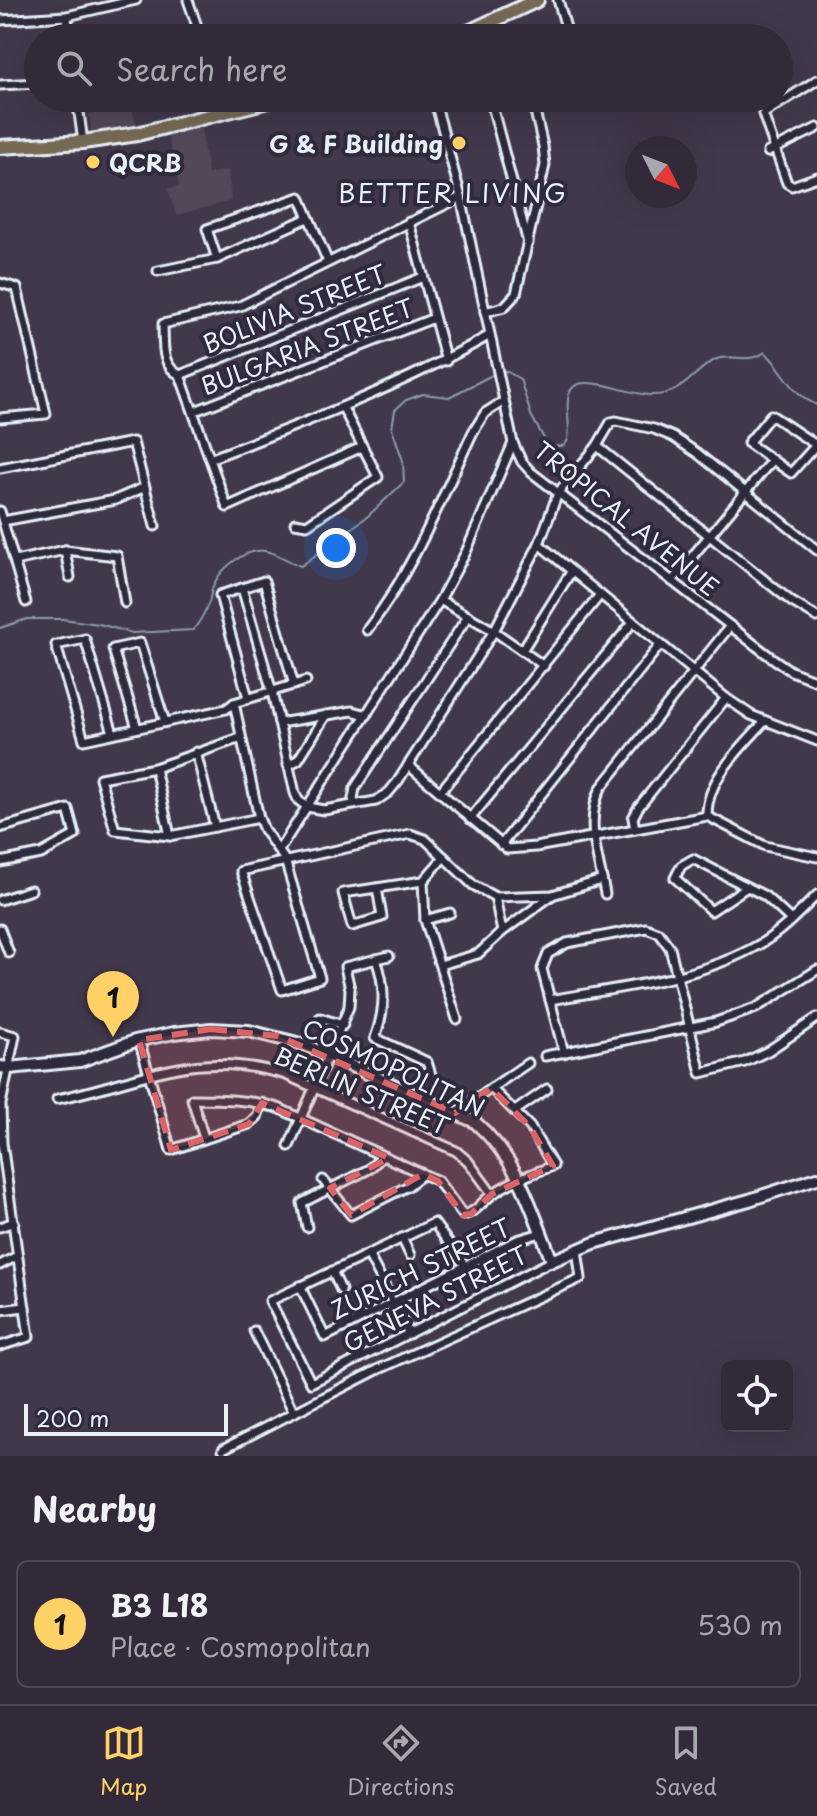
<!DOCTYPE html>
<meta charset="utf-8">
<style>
body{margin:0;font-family:"Playpen Sans",sans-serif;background:#3a3241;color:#f1f3f6}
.controls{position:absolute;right:24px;bottom:24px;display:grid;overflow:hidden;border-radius:12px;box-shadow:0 8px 32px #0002}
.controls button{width:72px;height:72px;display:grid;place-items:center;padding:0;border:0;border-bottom:2px solid #4d4653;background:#322a39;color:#f1f3f6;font:40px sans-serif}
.compass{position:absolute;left:625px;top:136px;width:72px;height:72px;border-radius:50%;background:#322a39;box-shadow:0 8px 32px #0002;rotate:132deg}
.scale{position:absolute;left:24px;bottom:20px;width:204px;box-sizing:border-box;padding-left:8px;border:4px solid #e8f1f8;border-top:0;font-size:22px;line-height:28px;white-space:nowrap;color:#e8f1f8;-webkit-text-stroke:6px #2f2a3d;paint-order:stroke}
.you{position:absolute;left:336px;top:548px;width:28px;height:28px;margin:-20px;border:6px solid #fff;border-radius:50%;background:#1a73e8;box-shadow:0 0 0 12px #1a73e833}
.badge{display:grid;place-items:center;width:52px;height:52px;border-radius:50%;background:#ffd166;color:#111;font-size:26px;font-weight:700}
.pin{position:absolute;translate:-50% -66px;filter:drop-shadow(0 2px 4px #0008)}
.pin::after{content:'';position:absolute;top:42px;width:28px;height:24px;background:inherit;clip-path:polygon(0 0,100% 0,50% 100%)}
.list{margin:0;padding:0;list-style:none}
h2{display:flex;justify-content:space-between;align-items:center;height:104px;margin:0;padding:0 32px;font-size:34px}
h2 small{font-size:26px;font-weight:400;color:#a8a7ae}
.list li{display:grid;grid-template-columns:52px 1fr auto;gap:24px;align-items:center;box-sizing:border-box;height:128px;margin:0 16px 16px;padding:0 16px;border:2px solid #4d4653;border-radius:12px}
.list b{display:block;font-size:30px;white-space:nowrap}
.list p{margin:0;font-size:26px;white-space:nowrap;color:#a8a7ae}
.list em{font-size:26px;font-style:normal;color:#a8a7ae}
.icon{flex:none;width:44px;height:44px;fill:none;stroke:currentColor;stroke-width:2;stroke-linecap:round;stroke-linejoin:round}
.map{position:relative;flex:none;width:817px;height:1456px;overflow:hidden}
.search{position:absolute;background:#322a39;box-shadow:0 8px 32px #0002;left:24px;right:24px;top:24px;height:88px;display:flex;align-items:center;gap:20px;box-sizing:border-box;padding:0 28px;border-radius:44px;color:#a8a7ae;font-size:30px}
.sheet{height:248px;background:#322a39}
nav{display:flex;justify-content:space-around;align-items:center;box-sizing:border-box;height:112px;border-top:2px solid #4d4653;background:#322a39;font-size:22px;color:#a8a7ae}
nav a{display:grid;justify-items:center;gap:4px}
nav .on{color:#ffd166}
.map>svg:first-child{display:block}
.built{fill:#52465a}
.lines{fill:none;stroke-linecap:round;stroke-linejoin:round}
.stream{stroke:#8b9cab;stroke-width:2}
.street-casing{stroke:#e8f1f8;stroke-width:13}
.secondary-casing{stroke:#e8f1f8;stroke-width:16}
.primary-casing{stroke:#e8f1f8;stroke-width:18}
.street{stroke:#2f2a3d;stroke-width:7}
.secondary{stroke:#2f2a3d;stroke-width:10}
.primary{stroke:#766a54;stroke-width:12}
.marked{fill:#db6466;fill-opacity:0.2;stroke:#db6466;stroke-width:6;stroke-dasharray:16 10;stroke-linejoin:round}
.poi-dot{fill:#ffd166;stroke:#2f2a3d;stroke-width:3}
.labels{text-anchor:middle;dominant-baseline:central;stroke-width:8;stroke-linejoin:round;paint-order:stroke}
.poi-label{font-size:24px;font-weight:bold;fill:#e8f1f8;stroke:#2f2a3d;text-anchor:end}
.street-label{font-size:24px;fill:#e8f1f8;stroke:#2f2a3d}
.neighbourhood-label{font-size:26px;letter-spacing:2px;fill:#e8f1f8;stroke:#2f2a3d}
</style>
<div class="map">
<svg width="817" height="1456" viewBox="0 0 817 1456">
<rect width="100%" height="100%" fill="#42384c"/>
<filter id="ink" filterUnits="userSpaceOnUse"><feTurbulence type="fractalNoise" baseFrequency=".0125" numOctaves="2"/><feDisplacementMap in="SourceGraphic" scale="16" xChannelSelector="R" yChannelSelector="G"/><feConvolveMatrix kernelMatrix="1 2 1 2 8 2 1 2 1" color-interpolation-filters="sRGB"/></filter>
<g filter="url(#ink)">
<!-- built -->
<g class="built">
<path d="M103,98H129L137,126L92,134L89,114L104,110Z"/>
<path d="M200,123L208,174L228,170L231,201L176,215L168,189L179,186L167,133Z"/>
</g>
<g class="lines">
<!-- stream -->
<g class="stream">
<path d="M503,372L506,371L520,379L531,415L547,444C594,461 544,383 586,383C617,382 647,406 677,389C691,381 702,365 717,359C733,354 750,364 765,352C785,371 791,394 817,405"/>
<path d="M0,628L27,619H63L99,624L132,633L193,630C200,622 205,612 209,602C211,596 211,589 214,584C222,567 246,548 265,551C278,553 288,562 301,566L368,516L404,482L403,461L392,428L395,410L406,400L423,394L449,397L496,373"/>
</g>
<!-- street casing -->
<g class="street-casing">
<g id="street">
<path d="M188,0L201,38"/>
<path d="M558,0L569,38"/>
<path d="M67,16L69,38"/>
<path d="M0,20L67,16L136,0"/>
<path d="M817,80L763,114L787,183L792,186L817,177"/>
<path d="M0,85L38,83"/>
<path d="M77,98L83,142"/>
<path d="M222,98L227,112"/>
<path d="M434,98L461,197L513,443L522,462L531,472L768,655L791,671L817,681"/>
<path d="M490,98L528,243"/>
<path d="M435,102L448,98"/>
<path d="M768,152L817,128"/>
<path d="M409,222L446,361"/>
<path d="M217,259L207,229L300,197L328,262"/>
<path d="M158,271L217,259L308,218"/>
<path d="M0,283L17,288L46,414L0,418"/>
<path d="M485,312L504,307L516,294L545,165L543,146L532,98"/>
<path d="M180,375L423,277"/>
<path d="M195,411L434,318"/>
<path d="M771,415L816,445L791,473L748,443Z"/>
<path d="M597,446L792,602L817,617"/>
<path d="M362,447L227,507L180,375C160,365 164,344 163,324L240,306L461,197"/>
<path d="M212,458C307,422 401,386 490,335"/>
<path d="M0,468L133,442L155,526"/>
<path d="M0,511L26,602"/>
<path d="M3,521L115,500L145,487"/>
<path d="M295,523L307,525L378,477L343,408"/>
<path d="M539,544L726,698L751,715L817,741"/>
<path d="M65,550L70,577"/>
<path d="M15,561L65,550L117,556L125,603"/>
<path d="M672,581L772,460"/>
<path d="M242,588L272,692L295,793L298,800L307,807L324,810L376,801L389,792L398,781L494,631L539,544L558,493L597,446L611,422L616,421L654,429L673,437L697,453L817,550"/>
<path d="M440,600L494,631L544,666"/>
<path d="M367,630C413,571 441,499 473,432L485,413L504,401"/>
<path d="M523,649L571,572"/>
<path d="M248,698L220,595L264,581L294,685"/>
<path d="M234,703L259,818L264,830L285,860L320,978L282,990L241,871L410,834L425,839L473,885L495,897L552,895L602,880"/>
<path d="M279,723L352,711L367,715"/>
<path d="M137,728L113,649L140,643L165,722"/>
<path d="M113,733L85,639L56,645L84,740L226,709L234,703L306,681"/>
<path d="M240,738L155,768L100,778L115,830L170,836L259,818"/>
<path d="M196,752L215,827"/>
<path d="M288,765L298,760L326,715"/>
<path d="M408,765L507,849L536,847L707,816L765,846L817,857"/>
<path d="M155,768L170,836"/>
<path d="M440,792L600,595"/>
<path d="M355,804L353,799L355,788L468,616"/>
<path d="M707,816C706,779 742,747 765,721"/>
<path d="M470,819L633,622"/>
<path d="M0,828L68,809L75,835L41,854L0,862"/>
<path d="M635,829L633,818L638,808L726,698"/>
<path d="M501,845L660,645"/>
<path d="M279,850L440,600L466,552L513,443"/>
<path d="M423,881L425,920L457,1019"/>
<path d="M747,887L711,911L675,878L681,866L693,859L765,896L791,920"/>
<path d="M377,888L382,917L352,926L343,893L423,881L444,857"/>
<path d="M605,894C599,859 584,821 601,788L730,626"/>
<path d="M495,897L502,932"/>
<path d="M0,900L31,890"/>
<path d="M425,920L450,913"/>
<path d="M0,929L9,953"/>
<path d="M376,959C386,987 385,1010 375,1038L427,1062L433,1081L425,1099"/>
<path d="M440,965L478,954L502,932L551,896"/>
<path d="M550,1000C621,987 698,980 760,944C782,931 800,912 817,895"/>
<path d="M320,1018L343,1025"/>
<path d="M0,1032L15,1036L1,1104L2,1143L29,1337L0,1346"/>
<path d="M139,1040L171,1150L249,1124L257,1117L262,1103"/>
<path d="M564,1053L542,969L548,954L567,943L646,928L659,933L670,948L701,1073L745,1062L768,1051L817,1018"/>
<path d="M545,1056L716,1022L756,1008L817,970"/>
<path d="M57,1099C144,1081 193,1047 286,1075L456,1151L468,1161L492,1194"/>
<path d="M515,1111L547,1089"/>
<path d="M455,1113L528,1063"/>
<path d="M204,1138L192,1099C222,1099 249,1099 278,1108L438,1181L463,1215C475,1213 480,1204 489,1197C507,1182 531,1174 553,1166L530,1127L491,1088"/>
<path d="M289,1146L349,1007L350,989L345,967L389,956"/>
<path d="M323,1180L351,1215L408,1186L423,1174"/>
<path d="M0,1227L14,1222"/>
<path d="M307,1227L302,1203L369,1169L383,1156"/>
<path d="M402,1238L410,1255"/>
<path d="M368,1254L409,1334"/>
<path d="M0,1265L17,1256"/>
<path d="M466,1267L434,1223L270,1301L311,1383L552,1261"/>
<path d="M332,1271L341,1290"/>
<path d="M300,1286L325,1337L517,1240L541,1233"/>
<path d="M0,1310L25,1307"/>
<path d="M254,1331L294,1413"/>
<path d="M223,1449L377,1370L581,1278L577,1250"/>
</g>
</g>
<!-- secondary casing -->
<g class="secondary-casing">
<path id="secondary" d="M0,1067L9,1068L80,1061L135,1041L174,1033L211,1029L249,1031L305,1045L475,1122C520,1162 531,1208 552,1261L594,1243L749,1200L817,1178"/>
</g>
<!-- primary casing -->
<g class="primary-casing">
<g id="primary">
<path d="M456,38L537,0"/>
<path d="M0,147L83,142L137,134L280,98"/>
</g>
</g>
<!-- street -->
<use href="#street" class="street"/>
<!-- secondary -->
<use href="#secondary" class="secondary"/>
<!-- primary -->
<use href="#primary" class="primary"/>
</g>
</g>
<!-- marked area -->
<path class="marked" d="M211,1029L278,1036L455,1113L491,1088L530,1127L553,1166L492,1194L471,1214L463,1215L438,1181L423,1174L351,1215L330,1188L389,1158L262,1103L249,1124L171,1150L139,1040Z"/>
<!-- markers -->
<g class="poi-dot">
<circle cx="459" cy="143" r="8"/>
<circle cx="93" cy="162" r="8"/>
</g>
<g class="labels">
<!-- poi labels -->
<g class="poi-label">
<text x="443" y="143">G &amp; F Building</text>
<text x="109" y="162" text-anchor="start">QCRB</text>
</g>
<!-- street labels -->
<g class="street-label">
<text transform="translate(294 308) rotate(-22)">BOLIVIA STREET</text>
<text transform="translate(307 346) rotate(-21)">BULGARIA STREET</text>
<text transform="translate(627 518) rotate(39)">TROPICAL AVENUE</text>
<text transform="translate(394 1067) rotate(25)">COSMOPOLITAN</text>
<text transform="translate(362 1090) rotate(23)">BERLIN STREET</text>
<text transform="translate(420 1268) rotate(-26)">ZURICH STREET</text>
<text transform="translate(435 1298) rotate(-27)">GENEVA STREET</text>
</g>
<!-- neighbourhood labels -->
<g class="neighbourhood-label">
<text x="453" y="192">BETTER LIVING</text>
</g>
</g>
</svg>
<div class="controls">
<button><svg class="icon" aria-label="locate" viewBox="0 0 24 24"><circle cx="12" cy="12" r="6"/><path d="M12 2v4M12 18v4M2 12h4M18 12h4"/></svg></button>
</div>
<svg class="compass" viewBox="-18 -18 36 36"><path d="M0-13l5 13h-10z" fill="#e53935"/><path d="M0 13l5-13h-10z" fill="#a8a7ae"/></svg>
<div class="scale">200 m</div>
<div class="you"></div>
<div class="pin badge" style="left:113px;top:1037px">1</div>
<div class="search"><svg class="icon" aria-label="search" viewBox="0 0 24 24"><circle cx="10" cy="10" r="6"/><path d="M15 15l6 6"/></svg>Search here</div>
</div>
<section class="sheet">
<h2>Nearby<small></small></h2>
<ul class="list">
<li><span class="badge">1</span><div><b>B3 L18</b><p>Place · Cosmopolitan</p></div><em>530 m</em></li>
</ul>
</section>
<nav>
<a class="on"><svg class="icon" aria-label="map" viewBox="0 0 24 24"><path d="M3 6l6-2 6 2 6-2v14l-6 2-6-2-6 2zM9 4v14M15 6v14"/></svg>Map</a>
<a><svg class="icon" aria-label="directions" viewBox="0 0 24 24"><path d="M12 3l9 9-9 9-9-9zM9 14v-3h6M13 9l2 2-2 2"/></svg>Directions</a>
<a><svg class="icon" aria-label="saved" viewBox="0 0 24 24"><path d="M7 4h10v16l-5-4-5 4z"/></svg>Saved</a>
</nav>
